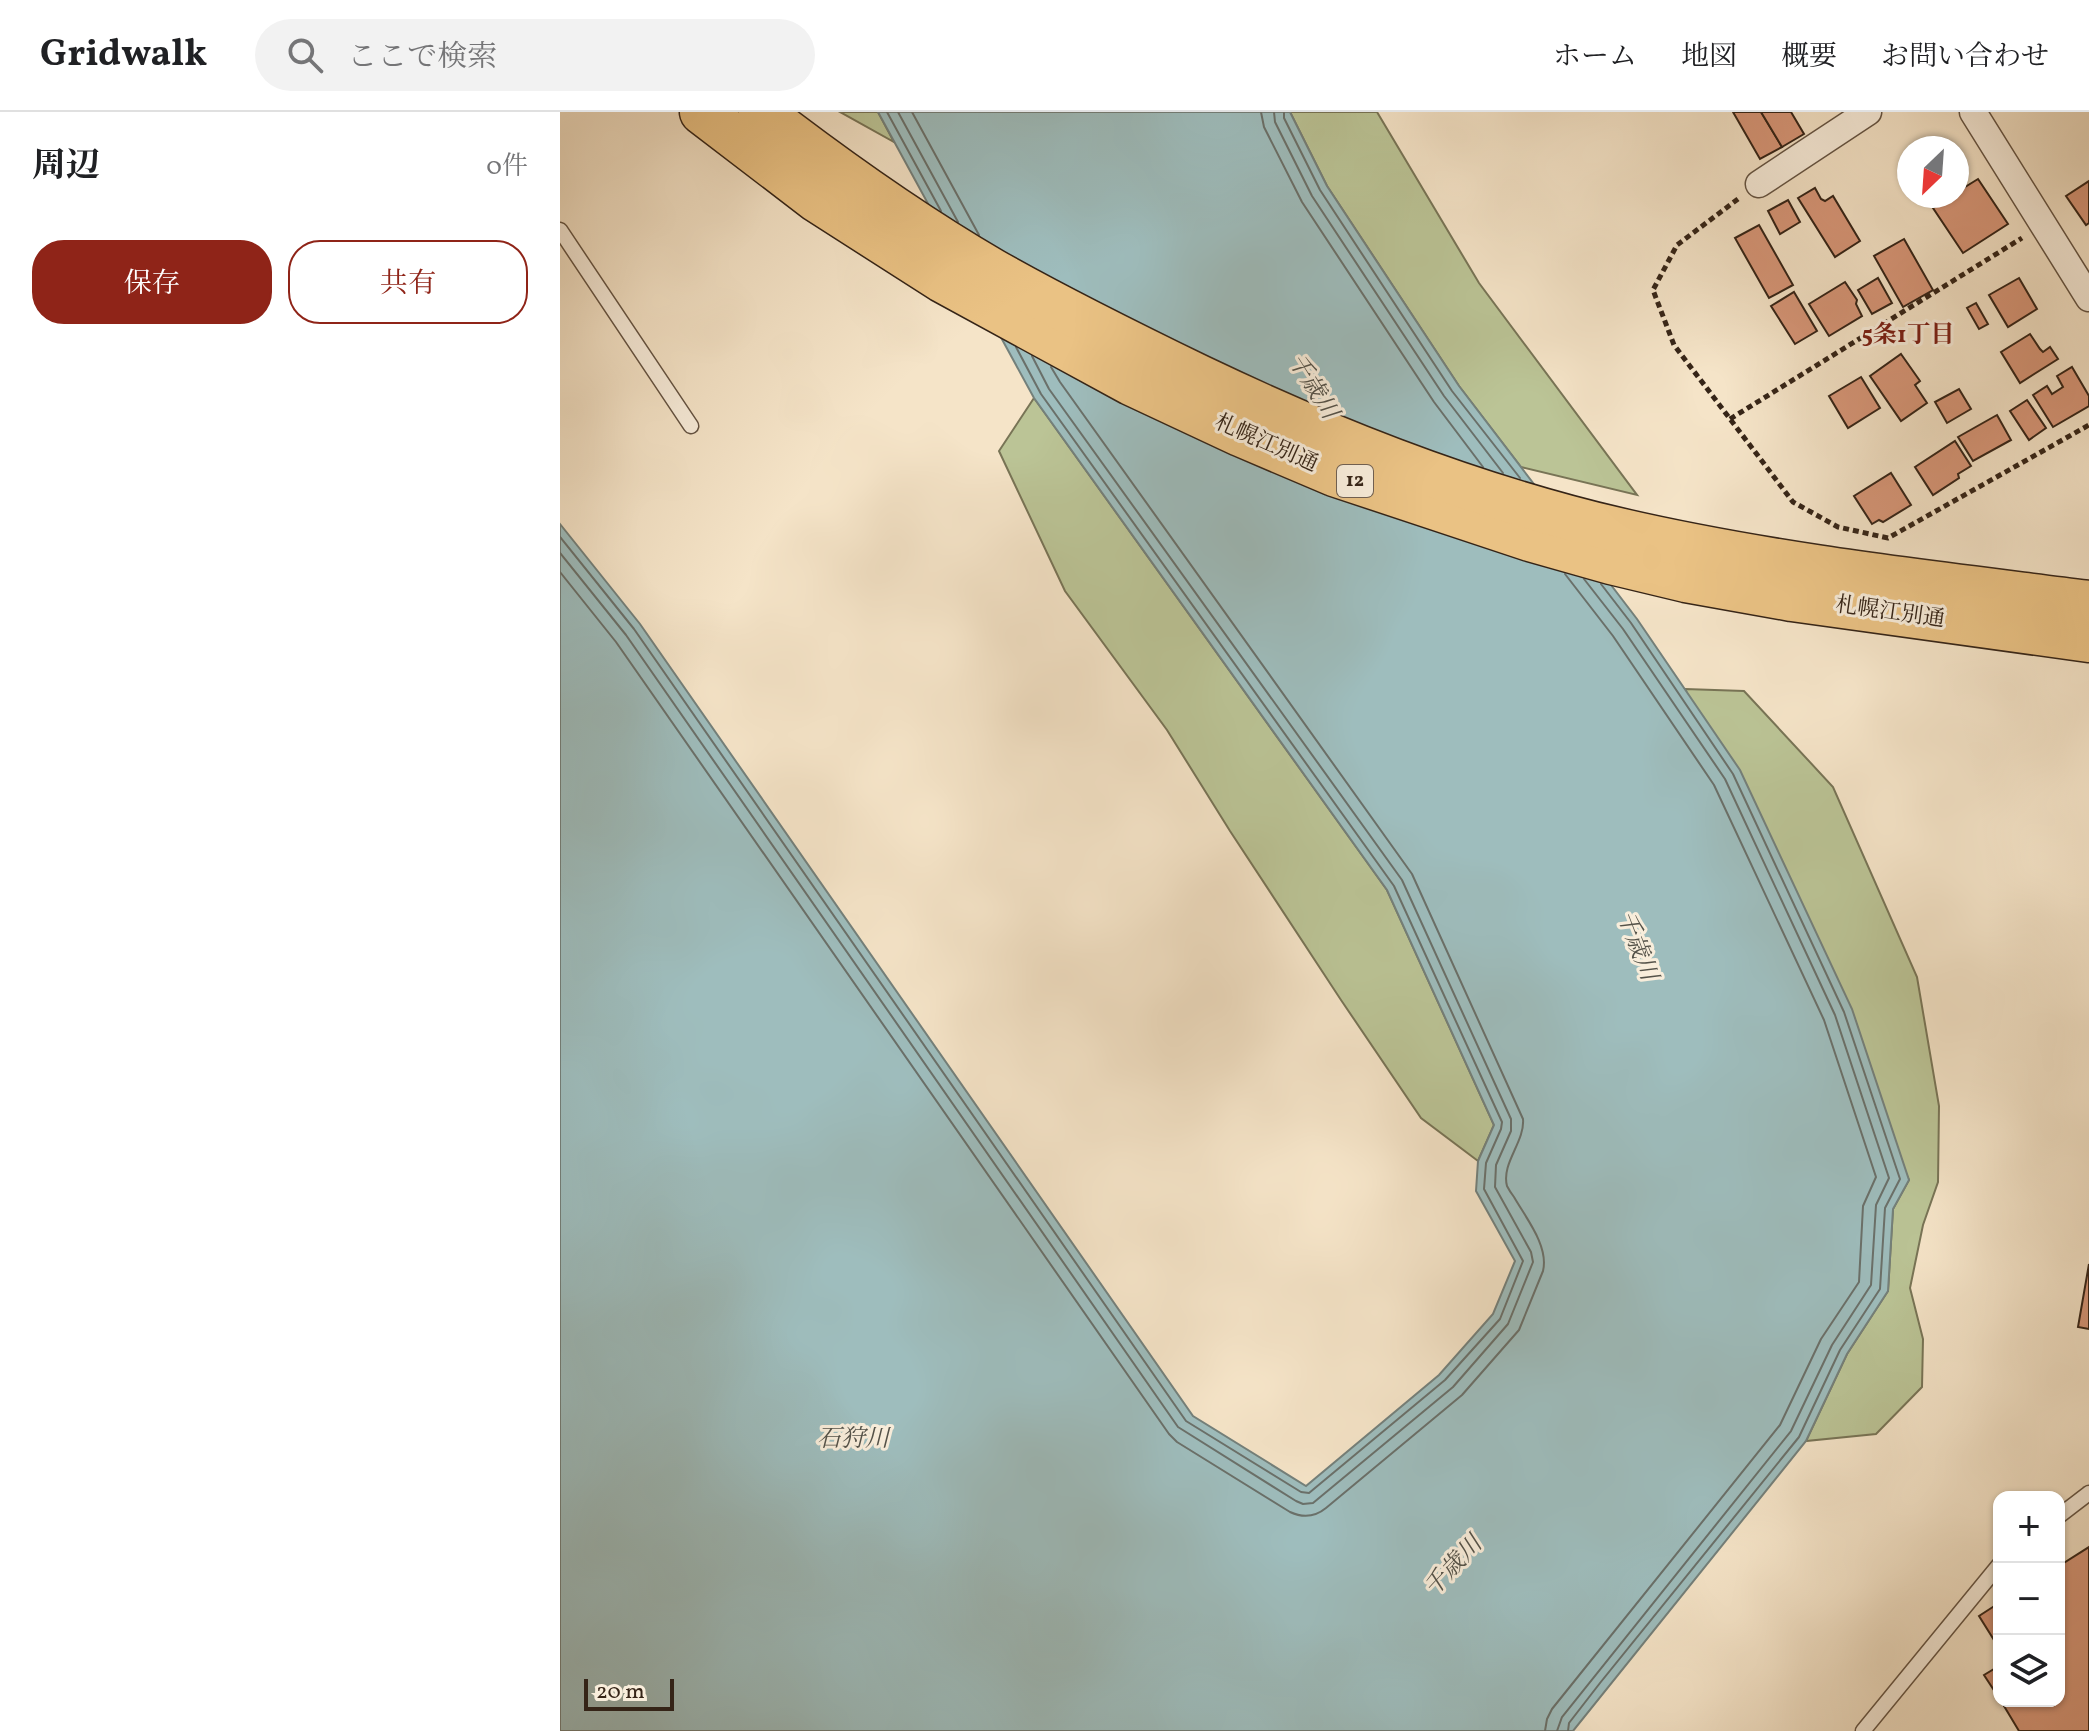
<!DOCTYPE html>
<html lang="ja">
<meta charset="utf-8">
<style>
body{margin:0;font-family:Vollkorn,"Noto Serif JP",serif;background:#f2f2f2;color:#202124}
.controls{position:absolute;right:24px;bottom:24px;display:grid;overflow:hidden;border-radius:16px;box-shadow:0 2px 6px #0004}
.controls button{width:72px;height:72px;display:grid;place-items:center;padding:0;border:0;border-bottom:2px solid #e0e0e0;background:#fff;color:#202124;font:40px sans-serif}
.compass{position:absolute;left:1337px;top:24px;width:72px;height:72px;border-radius:50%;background:#fff;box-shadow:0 2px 6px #0004;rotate:205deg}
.scale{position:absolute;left:24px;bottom:20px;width:90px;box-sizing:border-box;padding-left:8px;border:4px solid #352417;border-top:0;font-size:22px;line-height:28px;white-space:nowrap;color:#352417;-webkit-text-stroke:6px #f8eddb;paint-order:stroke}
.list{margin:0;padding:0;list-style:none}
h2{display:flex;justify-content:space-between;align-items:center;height:104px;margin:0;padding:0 32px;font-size:34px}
h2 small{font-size:26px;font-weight:400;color:#757577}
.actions{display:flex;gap:16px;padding:24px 32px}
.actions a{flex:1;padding:18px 0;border:2px solid #8f2418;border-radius:32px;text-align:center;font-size:28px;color:#8f2418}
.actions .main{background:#8f2418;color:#fff}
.icon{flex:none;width:44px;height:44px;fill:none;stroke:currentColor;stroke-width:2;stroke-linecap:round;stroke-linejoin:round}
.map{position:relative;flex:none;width:1529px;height:1619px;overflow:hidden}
header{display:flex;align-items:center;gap:48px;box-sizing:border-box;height:112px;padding:0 40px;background:#fff;border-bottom:2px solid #e0e0e0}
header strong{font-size:38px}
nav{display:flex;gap:44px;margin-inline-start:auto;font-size:28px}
.search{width:560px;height:72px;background:#f2f2f2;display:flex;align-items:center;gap:20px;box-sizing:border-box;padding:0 28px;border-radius:44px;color:#757577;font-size:30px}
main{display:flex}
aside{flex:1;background:#fff}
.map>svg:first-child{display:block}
.green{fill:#bbc496;stroke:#787456;stroke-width:2}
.water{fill:#9ebdbd;stroke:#74807b;stroke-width:2}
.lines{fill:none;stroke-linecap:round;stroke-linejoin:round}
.shore{stroke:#6a706a;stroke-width:2}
.building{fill:#d79678;stroke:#352417;stroke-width:2}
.lane-casing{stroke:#655443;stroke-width:17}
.street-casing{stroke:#655443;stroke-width:29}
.highway-casing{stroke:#352417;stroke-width:47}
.path{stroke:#352417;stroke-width:5;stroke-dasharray:6 4;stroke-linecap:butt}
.lane{stroke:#f8eddb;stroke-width:14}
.street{stroke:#f8eddb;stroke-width:26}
.highway{stroke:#eac284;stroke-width:44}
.labels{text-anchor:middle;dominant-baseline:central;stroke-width:6;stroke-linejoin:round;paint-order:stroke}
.shield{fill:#f8eddb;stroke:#706052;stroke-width:2}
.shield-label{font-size:20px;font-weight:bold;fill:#352417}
.street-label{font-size:22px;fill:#352417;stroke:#f8eddb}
.neighbourhood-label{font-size:24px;font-weight:bold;fill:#7a1f14;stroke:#f8eddb}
.water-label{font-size:24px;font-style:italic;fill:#545249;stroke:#f8eddb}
</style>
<header>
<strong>Gridwalk</strong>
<div class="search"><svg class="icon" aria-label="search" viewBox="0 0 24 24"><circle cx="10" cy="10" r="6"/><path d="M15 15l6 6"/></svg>ここで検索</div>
<nav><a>ホーム</a><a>地図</a><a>概要</a><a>お問い合わせ</a></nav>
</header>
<main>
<aside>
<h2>周辺<small>0件</small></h2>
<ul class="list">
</ul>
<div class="actions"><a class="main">保存</a><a>共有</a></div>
</aside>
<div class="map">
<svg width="1529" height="1619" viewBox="0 0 1529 1619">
<rect width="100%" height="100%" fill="#f5e4c8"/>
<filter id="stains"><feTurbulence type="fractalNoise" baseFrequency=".0025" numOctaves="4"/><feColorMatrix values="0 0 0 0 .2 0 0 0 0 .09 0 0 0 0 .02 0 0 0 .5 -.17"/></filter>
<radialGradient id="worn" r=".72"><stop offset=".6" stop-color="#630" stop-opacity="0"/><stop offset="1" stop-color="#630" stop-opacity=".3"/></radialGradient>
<!-- green -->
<g class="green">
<path d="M280,0H318L334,30Z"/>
<path d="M730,0H817L919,171L1077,383L961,355L899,274L767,74Z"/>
<path d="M474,286L827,778L934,1013L918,1049L861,1006L781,888L670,719L607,618L505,479L439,339Z"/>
<path d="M1125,577L1184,579L1273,675L1357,865L1379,994L1378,1070L1363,1113L1350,1176L1363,1227L1362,1275L1316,1322L1246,1329L1287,1242L1328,1179L1333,1097L1349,1068Z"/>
</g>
<!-- water -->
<path class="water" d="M318,0H730L767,74L899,274L1077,507L1180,658L1292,897L1349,1068L1333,1097L1328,1179L1287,1242L1246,1329L1013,1619H0V412L80,512L633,1304L746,1374L879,1263L933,1202L955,1149L916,1079L918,1049L934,1013L827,778L474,286Z"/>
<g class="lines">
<!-- shore -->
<g class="shore">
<path d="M327,0L381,99"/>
<path d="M338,0L398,110"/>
<path d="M352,0L419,123"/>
<path d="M701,0L704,15L742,90L874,290L923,355"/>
<path d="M714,0L715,10L752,84L884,284L943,361"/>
<path d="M724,0V6L760,78L892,279L960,366"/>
<path d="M0,425L74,517L626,1309L741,1380L749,1381L885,1268L940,1207L963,1149L924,1077L926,1051L941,1017L942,1010L834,774L481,282L456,235"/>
<path d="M0,441L66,523L618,1315L736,1389L743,1392L753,1391L893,1275L948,1212L973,1150L971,1140L935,1075L936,1053L951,1019V1007L842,768L489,277L472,244"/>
<path d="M0,460L56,530L609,1322L617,1330L730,1400C743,1406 755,1405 766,1396L902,1283L959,1218L983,1159C989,1134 966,1106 954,1085C951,1081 949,1078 947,1074C941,1051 965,1030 963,1007L852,762L500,270L491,255"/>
<path d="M985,1619L987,1607L992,1597L1220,1313L1261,1227L1299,1170L1303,1094L1316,1065L1264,908L1154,673L1053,524L1005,462"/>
<path d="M997,1619L1002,1605L1231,1319L1272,1233L1311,1173L1316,1093L1329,1066L1275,903L1165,667L1063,517L1024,467"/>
<path d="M1008,1619L1009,1611L1040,1571L1239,1325L1280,1238L1320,1177L1325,1096L1340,1067L1284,900L1173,662L1071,511L1041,472"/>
</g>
</g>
<!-- building -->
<g class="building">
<path d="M1173,0H1201L1222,35L1200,47Z"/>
<path d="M1201,0H1231L1244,22L1222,35Z"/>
<path d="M1418,67L1448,112L1403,141L1373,96L1392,84H1397V80Z"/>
<path d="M1529,69V111L1526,113L1506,84Z"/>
<path d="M1255,76L1261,87L1265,89L1273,84L1300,129L1275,145L1238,86Z"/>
<path d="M1228,88L1240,110L1220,122L1208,99Z"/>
<path d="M1199,113L1233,173L1209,186L1175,126Z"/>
<path d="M1344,127L1373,178L1343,195L1314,144Z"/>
<path d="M1318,166L1332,191L1312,202L1298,178Z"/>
<path d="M1459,166L1477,197L1448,215L1429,183Z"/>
<path d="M1285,170L1297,188L1296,192L1302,204L1269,224L1249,192Z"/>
<path d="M1234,180L1257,219L1235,232L1211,194Z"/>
<path d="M1416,191L1428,212L1419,217L1407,196Z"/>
<path d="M1470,222L1480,237L1483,240L1490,235L1498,247L1460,271L1441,240Z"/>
<path d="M1341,242L1360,269L1355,273L1367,291L1341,309L1310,264Z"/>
<path d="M1512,255L1529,284V294L1493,315L1473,283L1487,274L1492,282L1503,275L1497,264Z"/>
<path d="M1301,265L1320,296L1288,316L1269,284Z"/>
<path d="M1399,277L1411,297L1387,311L1375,290Z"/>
<path d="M1467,288L1486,316L1469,328L1450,299Z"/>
<path d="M1437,303L1451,328L1413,349L1398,325Z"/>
<path d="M1395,329L1411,354L1398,362L1399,366L1373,383L1355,355Z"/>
<path d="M1331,361L1351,393L1323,410L1319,408L1312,412L1294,384Z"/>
<path d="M1529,1152V1217L1518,1215Z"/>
<path d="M1529,1435V1619H1459L1441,1589H1499V1454Z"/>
<path d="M1439,1491V1536L1419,1504Z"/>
<path d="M1439,1554V1586L1424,1563Z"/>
</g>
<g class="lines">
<!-- lane casing -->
<g class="lane-casing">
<g id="lane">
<path d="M0,118L131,314"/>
<path d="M1499,1404L1529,1381"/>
<path d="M1303,1619L1439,1453"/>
</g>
</g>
<!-- street casing -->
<g class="street-casing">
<g id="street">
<path d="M1413,0L1529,186"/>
<path d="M1199,72L1308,0"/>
</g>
</g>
<!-- highway casing -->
<g class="highway-casing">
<g id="highway">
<path d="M142,0L257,88L382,168L571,271L680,322L774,362L970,427L1051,450L1126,468L1232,487L1529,528"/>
<path d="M201,0C275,57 352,112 433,159C500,197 569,231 639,265C773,329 913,384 1058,418C1213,454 1372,471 1529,491"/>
</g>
</g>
<!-- path -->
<g class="path">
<path d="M1178,87L1117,133L1093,178L1114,233L1233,390L1278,415L1328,426L1529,313"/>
<path d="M1170,307L1462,126"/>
</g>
<!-- lane -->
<use href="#lane" class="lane"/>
<!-- street -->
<use href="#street" class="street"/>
<!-- highway -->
<use href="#highway" class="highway"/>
</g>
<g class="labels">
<!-- shield labels -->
<rect class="shield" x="777" y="353" width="36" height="32" rx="6"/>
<g class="shield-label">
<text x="795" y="369">12</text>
</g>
<!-- street labels -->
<g class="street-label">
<text transform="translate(706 332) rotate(24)">札幌江別通</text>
<text transform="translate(1330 501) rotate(8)">札幌江別通</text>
</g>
<!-- neighbourhood labels -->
<g class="neighbourhood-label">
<text x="1348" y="224">5条1丁目</text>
</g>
<!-- water labels -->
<g class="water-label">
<text transform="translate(752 275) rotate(58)">千歳川</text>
<text transform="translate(1076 834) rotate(69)">千歳川</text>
<text x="293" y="1328">石狩川</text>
<text transform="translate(894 1455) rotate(-47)">千歳川</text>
</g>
</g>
<rect width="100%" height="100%" filter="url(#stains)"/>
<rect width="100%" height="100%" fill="url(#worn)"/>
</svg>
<div class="controls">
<button>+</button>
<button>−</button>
<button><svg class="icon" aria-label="layers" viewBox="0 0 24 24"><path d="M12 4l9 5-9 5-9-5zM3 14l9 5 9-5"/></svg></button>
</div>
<svg class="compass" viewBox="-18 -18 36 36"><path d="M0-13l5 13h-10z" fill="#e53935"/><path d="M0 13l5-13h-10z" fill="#757577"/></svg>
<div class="scale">20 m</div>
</div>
</main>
